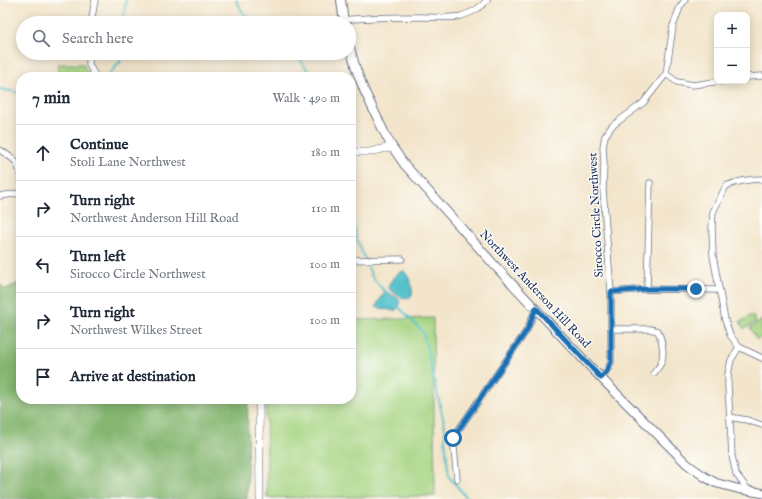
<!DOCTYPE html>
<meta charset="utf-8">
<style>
body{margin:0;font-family:"IM FELL English",serif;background:#f2f2f3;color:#1f2937}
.controls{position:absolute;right:12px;top:12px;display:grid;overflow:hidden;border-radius:8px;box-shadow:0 2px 10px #0003}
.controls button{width:36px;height:36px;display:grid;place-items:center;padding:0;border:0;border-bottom:1px solid #e0e1e3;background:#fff;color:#1f2937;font:20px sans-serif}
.stop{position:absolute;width:12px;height:12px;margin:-9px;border:3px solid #1f6fb2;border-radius:50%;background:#fff}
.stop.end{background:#1f6fb2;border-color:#fff;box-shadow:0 1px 4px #0008}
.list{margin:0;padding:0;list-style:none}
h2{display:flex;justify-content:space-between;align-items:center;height:52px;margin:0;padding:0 16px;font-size:17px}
h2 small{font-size:13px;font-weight:400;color:#747a83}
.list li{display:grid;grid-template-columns:26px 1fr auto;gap:12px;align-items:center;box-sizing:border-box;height:56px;padding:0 16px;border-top:1px solid #e0e1e3}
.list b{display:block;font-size:15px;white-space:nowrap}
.list p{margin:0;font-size:13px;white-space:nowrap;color:#747a83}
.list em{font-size:13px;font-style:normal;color:#747a83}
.icon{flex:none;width:22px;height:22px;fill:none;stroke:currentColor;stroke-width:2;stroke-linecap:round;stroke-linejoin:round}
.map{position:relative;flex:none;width:762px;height:499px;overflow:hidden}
.search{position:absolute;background:#fff;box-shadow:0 2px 10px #0003;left:16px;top:16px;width:340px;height:44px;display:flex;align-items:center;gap:10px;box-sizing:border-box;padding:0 14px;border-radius:22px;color:#747a83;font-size:15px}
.panel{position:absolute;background:#fff;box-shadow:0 2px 10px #0003;left:16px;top:72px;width:340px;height:332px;border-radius:16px}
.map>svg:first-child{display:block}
.green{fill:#a6d482;stroke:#608270}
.forest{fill:#84b670;stroke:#507267}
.water{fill:#53c1ca;stroke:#377894}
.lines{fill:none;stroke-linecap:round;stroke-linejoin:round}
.stream{stroke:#53c1ca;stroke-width:2}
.minor-casing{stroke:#676f84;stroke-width:7}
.tertiary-casing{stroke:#676f84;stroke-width:8}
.secondary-casing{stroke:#676f84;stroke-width:10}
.minor{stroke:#fff;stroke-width:5.5}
.tertiary{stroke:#fff;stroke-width:7}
.secondary{stroke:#fff;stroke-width:8}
.route{stroke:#1f6fb2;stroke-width:5}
.labels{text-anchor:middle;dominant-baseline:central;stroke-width:3;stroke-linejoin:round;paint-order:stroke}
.street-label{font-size:12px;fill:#1b2f5e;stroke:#fdfcf7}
</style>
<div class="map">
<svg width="762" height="499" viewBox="0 0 762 499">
<rect width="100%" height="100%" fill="#fdfcf7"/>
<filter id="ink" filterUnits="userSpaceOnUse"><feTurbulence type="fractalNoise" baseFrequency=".025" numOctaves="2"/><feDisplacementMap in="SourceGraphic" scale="8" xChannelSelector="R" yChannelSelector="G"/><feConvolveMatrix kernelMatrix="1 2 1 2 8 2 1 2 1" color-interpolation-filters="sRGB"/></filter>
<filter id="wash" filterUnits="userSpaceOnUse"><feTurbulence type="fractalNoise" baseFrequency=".012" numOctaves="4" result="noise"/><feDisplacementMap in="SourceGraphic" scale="16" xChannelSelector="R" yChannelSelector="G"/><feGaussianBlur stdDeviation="0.9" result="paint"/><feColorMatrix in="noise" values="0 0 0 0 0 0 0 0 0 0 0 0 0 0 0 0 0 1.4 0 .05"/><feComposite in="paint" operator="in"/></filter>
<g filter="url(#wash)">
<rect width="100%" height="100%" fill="#f3e5cb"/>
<!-- green -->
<g class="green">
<path d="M57,64H83L89,77H61L58,74Z"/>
<path d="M752,315L756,322L744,329L740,322Z"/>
<path d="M433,318L435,496L267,498L266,399H351V320Z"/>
<path d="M762,320V337L757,340L750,328Z"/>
</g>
<!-- forest -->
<path class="forest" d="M21,282V399H248L247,499H0V284L5,289Z"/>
<!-- water -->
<g class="water">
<path d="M404,271C410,277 413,288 412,296C409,298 409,298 406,298C400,298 391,292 388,287C392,279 395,273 404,271Z"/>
<path d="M385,291L399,299C401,304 399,309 394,311L376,307V306Z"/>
</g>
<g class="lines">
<!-- stream -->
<g class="stream">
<path d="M236,0L243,13L258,23"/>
<path d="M123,23L126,0"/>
<path d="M296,53L312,77"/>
<path d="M109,74L120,62L121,53"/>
<path d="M0,89L21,93"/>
<path d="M351,214L356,237L372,277L385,292"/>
<path d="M398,306L423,332L445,427V441L449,477L468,499"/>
</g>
</g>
</g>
<g filter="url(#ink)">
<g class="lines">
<!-- minor casing -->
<g class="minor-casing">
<g id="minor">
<path d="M343,20C369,17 395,17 421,17C433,17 450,19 461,16C471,13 481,8 487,0"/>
<path d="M91,23L95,0"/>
<path d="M89,53V65L96,77"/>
<path d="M666,74L677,82L693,85L721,81"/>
<path d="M747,77L762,76"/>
<path d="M0,150C15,160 18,160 21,179"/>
<path d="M762,179C749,179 738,181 726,186L713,212L712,227L713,256L725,320L730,335L739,347L762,358"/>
<path d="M0,196L21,193"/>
<path d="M351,260L402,259"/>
<path d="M647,289L650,183"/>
<path d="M611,292L647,289L719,290"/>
<path d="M611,329H650L658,331C662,340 665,354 661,363C660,366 656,370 654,373"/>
<path d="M739,347L731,360L728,374V386L732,456L736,474L749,491"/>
<path d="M601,378L609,367L611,362V292L603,190L604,163L603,147L605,136L612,126L643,103L666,74L673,26L680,7L685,0"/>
<path d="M729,417L747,420L762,425"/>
<path d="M457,479L453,438L527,330L536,308"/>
</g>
</g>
<!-- tertiary casing -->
<g class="tertiary-casing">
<g id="tertiary">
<path d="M351,152H370L386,148L393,149"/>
<path d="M259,399L260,499"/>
</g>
</g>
<!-- secondary casing -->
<g class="secondary-casing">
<g id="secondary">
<path d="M341,0L344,23"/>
<path d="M349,44L356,69L364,90L384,132L391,145L404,164L497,268L601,378L687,464L705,477L716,483L739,489L762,493"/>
</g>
</g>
<!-- minor -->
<use href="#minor" class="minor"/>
<!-- tertiary -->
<use href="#tertiary" class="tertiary"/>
<!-- secondary -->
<use href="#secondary" class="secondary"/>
</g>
</g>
<g class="lines" filter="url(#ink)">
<!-- route -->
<path class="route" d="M453,438L527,330L536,308L601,378L607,371L611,362V292L647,289H696"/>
</g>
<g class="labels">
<!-- street labels -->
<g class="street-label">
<text transform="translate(596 215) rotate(-93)">Sirocco Circle Northwest</text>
<text transform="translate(535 289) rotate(47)">Northwest Anderson Hill Road</text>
</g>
</g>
</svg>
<div class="controls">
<button>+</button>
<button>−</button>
</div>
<div class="stop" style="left:453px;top:438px"></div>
<div class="stop end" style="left:696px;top:289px"></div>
<div class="search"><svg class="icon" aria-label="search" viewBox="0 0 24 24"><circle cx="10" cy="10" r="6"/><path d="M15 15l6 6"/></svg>Search here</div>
<section class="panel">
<h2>7 min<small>Walk · 490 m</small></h2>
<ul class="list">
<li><svg class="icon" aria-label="ahead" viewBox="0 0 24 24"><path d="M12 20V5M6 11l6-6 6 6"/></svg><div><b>Continue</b><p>Stoli Lane Northwest</p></div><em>180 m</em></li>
<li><svg class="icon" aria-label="right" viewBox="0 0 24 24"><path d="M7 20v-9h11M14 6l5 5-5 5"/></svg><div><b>Turn right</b><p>Northwest Anderson Hill Road</p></div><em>110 m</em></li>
<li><svg class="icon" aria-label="left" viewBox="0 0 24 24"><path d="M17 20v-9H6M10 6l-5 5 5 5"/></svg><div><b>Turn left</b><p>Sirocco Circle Northwest</p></div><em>100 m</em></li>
<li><svg class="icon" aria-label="right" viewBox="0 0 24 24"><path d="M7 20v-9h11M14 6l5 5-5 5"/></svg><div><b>Turn right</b><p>Northwest Wilkes Street</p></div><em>100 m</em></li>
<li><svg class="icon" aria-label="arrive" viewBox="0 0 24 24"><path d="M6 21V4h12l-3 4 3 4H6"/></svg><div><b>Arrive at destination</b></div></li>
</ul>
</section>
</div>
